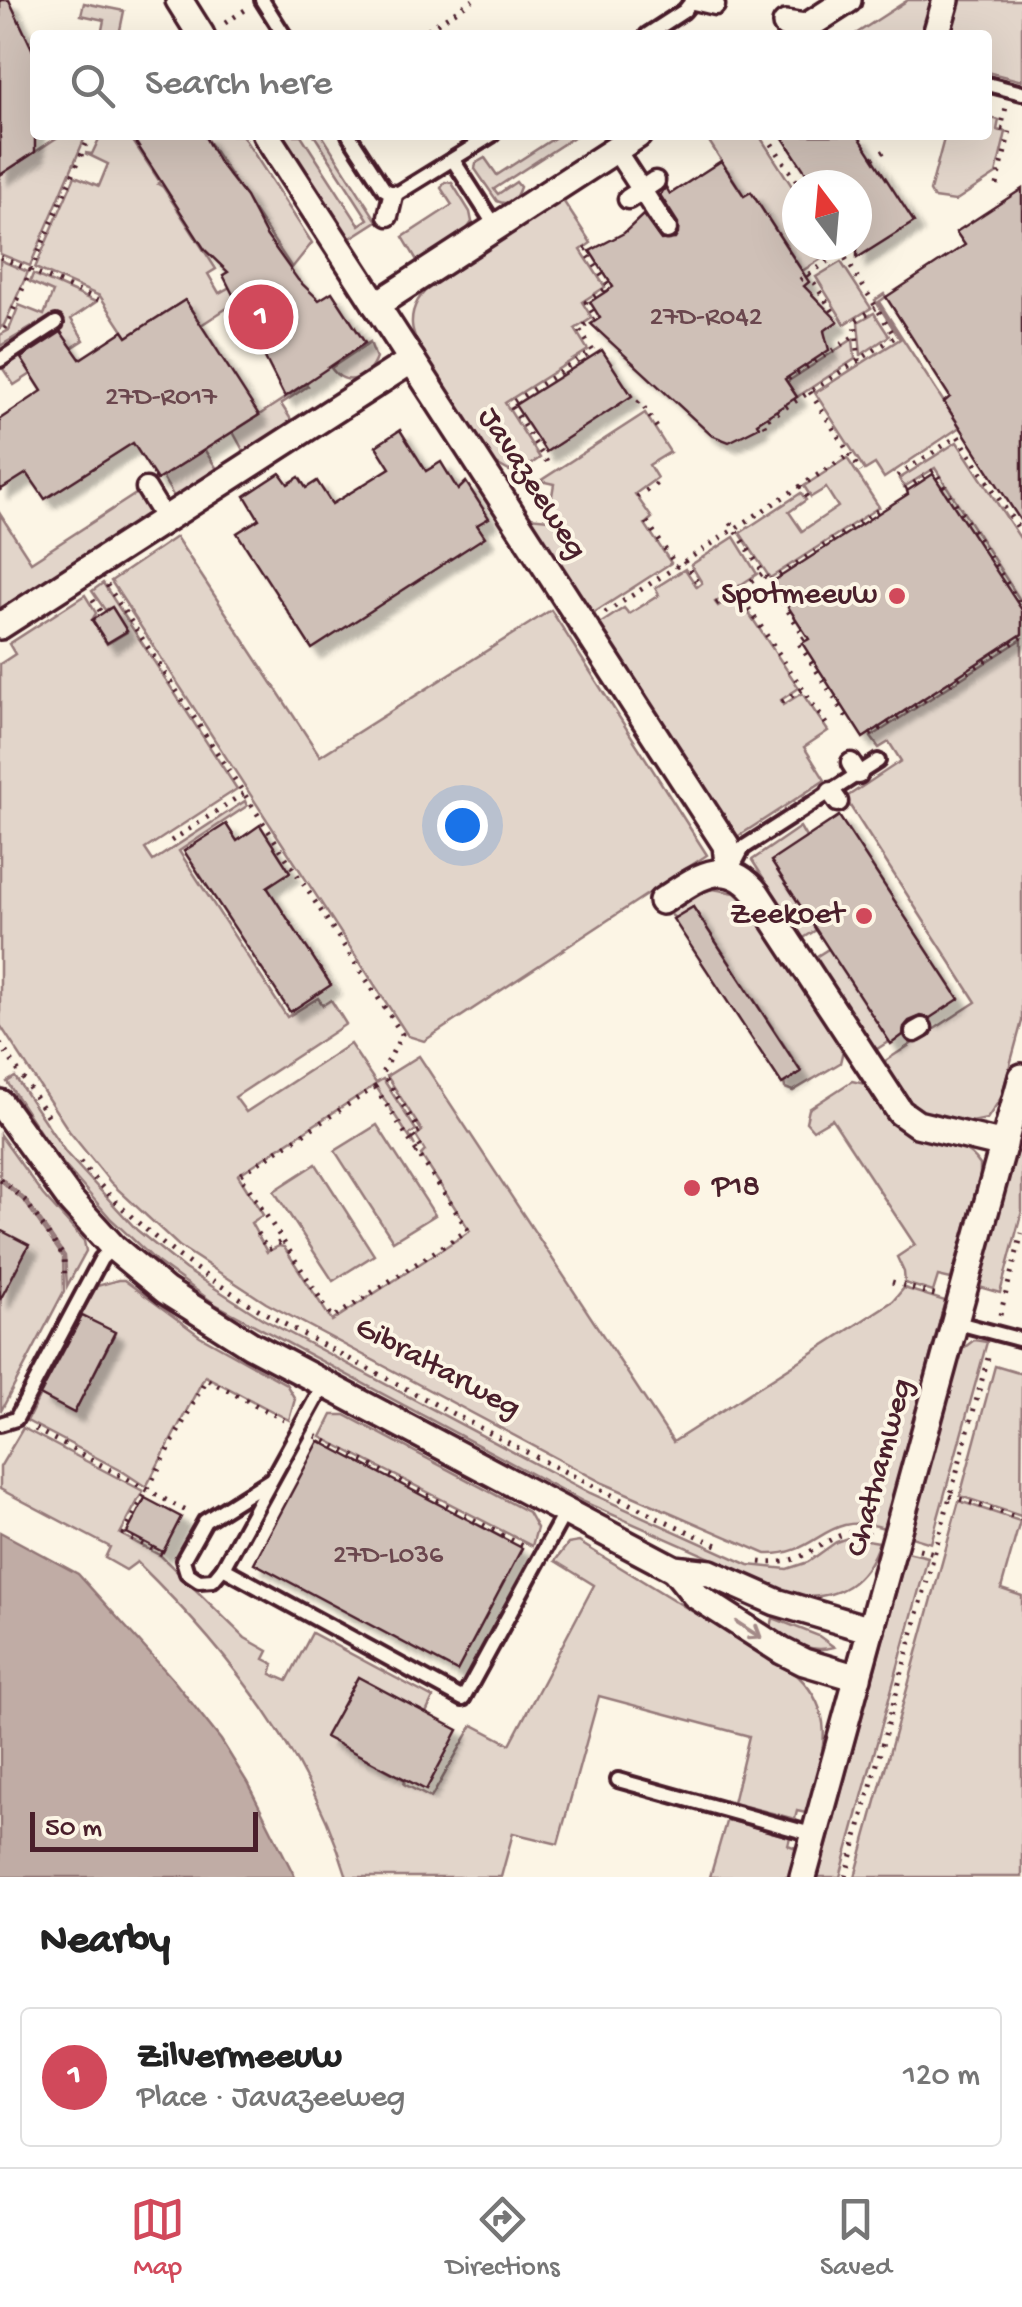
<!DOCTYPE html>
<meta charset="utf-8">
<style>
body{margin:0;font-family:"Gochi Hand",sans-serif;background:#f6f6f6;color:#222}
.compass{position:absolute;left:782px;top:170px;width:90px;height:90px;border-radius:50%;background:#fff;box-shadow:0 10px 40px #0002;rotate:344deg}
.scale{position:absolute;left:30px;bottom:25px;width:228px;box-sizing:border-box;padding-left:10px;border:5px solid #4a1f2b;border-top:0;font-size:28px;line-height:35px;white-space:nowrap;color:#4a1f2b;-webkit-text-stroke:8px #fcf5e5;paint-order:stroke}
.you{position:absolute;left:462px;top:825px;width:35px;height:35px;margin:-25px;border:8px solid #fff;border-radius:50%;background:#1a73e8;box-shadow:0 0 0 15px #1a73e833}
.badge{display:grid;place-items:center;width:65px;height:65px;border-radius:50%;background:#d1495b;color:#fff;font-size:32px;font-weight:700}
.pin{position:absolute;translate:-50% -50%;border:5px solid #fff;box-shadow:0 2px 10px #0006}
.list{margin:0;padding:0;list-style:none}
h2{display:flex;justify-content:space-between;align-items:center;height:130px;margin:0;padding:0 40px;font-size:42px}
h2 small{font-size:32px;font-weight:400;color:#767676}
.list li{display:grid;grid-template-columns:65px 1fr auto;gap:30px;align-items:center;box-sizing:border-box;height:140px;margin:0 20px 20px;padding:0 20px;border:2px solid #e0e0e0;border-radius:10px}
.list b{display:block;font-size:38px;white-space:nowrap}
.list p{margin:0;font-size:32px;white-space:nowrap;color:#767676}
.list em{font-size:32px;font-style:normal;color:#767676}
.icon{flex:none;width:55px;height:55px;fill:none;stroke:currentColor;stroke-width:2;stroke-linecap:round;stroke-linejoin:round}
.map{position:relative;flex:none;width:1022px;height:1877px;overflow:hidden}
.search{position:absolute;background:#fff;box-shadow:0 10px 40px #0002;left:30px;right:30px;top:30px;height:110px;display:flex;align-items:center;gap:25px;box-sizing:border-box;padding:0 35px;border-radius:10px;color:#767676;font-size:38px}
.sheet{height:290px;background:#fff}
nav{display:flex;justify-content:space-around;align-items:center;box-sizing:border-box;height:140px;border-top:2px solid #e0e0e0;background:#fff;font-size:28px;color:#767676}
nav a{display:grid;justify-items:center;gap:5px}
nav .on{color:#d1495b}
.map>svg:first-child{display:block}
.green{fill:#e2d5ca;stroke:#967a7a;stroke-width:2.5}
.water{fill:#c0aca5;stroke:#917474;stroke-width:2.5}
.building{fill:#cfc0b7;stroke:#4a1f2b;stroke-width:2.5;filter:url(#shadow)}
.lines{fill:none;stroke-linecap:round;stroke-linejoin:round}
.service-casing{stroke:#4a1f2b;stroke-width:20}
.pedestrian-casing{stroke:#4a1f2b;stroke-width:25}
.minor-casing{stroke:#4a1f2b;stroke-width:32}
.path{stroke:#4a1f2b;stroke-width:5;stroke-dasharray:2.5 8;stroke-linecap:butt}
.service{stroke:#fcf5e5;stroke-width:12}
.pedestrian{stroke:#fcf5e5;stroke-width:18}
.minor{stroke:#fcf5e5;stroke-width:25}
.oneway{stroke:#a38a88}
.poi-dot{fill:#d1495b;stroke:#fcf5e5;stroke-width:4}
.labels{text-anchor:middle;dominant-baseline:central;stroke-width:8;stroke-linejoin:round;paint-order:stroke}
.number-label{font-size:28px;fill:#6b474e}
.street-label{font-size:32px;fill:#4a1f2b;stroke:#fcf5e5}
.poi-label{font-size:32px;fill:#4a1f2b;stroke:#fcf5e5;text-anchor:end}
</style>
<div class="map">
<svg width="1022" height="1877" viewBox="0 0 1022 1877">
<defs>
<filter id="shadow"><feDropShadow dx="9" dy="9" stdDeviation="2.5" flood-color="#0004"/></filter>
</defs>
<rect width="100%" height="100%" fill="#fcf5e5"/>
<filter id="ink" filterUnits="userSpaceOnUse"><feTurbulence type="fractalNoise" baseFrequency=".01" numOctaves="2"/><feDisplacementMap in="SourceGraphic" scale="20" xChannelSelector="R" yChannelSelector="G"/><feConvolveMatrix kernelMatrix="1 2 1 2 8 2 1 2 1" color-interpolation-filters="sRGB"/></filter>
<g filter="url(#ink)">
<!-- green -->
<g class="green">
<path d="M908,0H933L923,35H854Z"/>
<path d="M959,0H1022V81L987,72V35H949Z"/>
<path d="M84,3L124,11L119,35H101L104,20L81,15Z"/>
<path d="M987,117L999,120L997,130L1006,132L996,174L955,201L934,198L930,191L945,135H987Z"/>
<path d="M61,135H86L30,266L0,254V175Z"/>
<path d="M93,135H129L160,182L158,184L163,187L216,269L208,274L219,293L232,286L241,299L201,325L185,300L127,337L100,296L35,268L75,176L99,186L108,164L85,153L92,154L99,139Z"/>
<path d="M204,135H242L312,243L292,268Z"/>
<path d="M281,135H301L359,225L368,219L314,135H322L377,221L349,239Z"/>
<path d="M559,135H577L494,189L498,194L516,182L520,187C516,199 510,207 497,201L475,169L476,163L485,158L497,175Z"/>
<path d="M705,135H759L797,194V245H830L834,251L802,271L751,192L744,196Z"/>
<path d="M445,182L452,183L470,212L472,222L466,231L418,262L403,237L452,205L441,188Z"/>
<path d="M562,199L591,243L581,250L605,287L582,302L592,318L575,329L588,350L505,403L540,458L525,468L509,471L493,462C475,434 413,352 412,324C411,306 421,294 433,283Z"/>
<path d="M0,260L28,272L4,325L0,328Z"/>
<path d="M841,262L871,308L845,324L816,277Z"/>
<path d="M33,274L96,302L71,319L84,340L14,385L1,366L19,355L27,367L62,344L54,332L59,328L51,316L0,346V335L9,330L19,305L44,315L53,292L30,282Z"/>
<path d="M884,294L886,297L879,302L960,427L884,478L875,464L865,470L815,393L900,339L875,300Z"/>
<path d="M874,313L889,336L861,355L858,322Z"/>
<path d="M853,339L855,359L797,397L787,382Z"/>
<path d="M370,342L376,358C369,380 345,388 331,368Z"/>
<path d="M306,384L308,386L281,404L292,421L244,452L233,432Z"/>
<path d="M645,413L670,452L649,465L657,478L635,494L652,518L645,524L671,563L592,614L529,517L548,519L554,484L540,481Z"/>
<path d="M957,442L1022,541V603L935,468L904,487L899,479Z"/>
<path d="M204,449L217,469L174,497L162,476Z"/>
<path d="M847,458L879,507L770,578L740,533L801,493L806,500L789,512L802,531L838,507L826,488L811,497L804,486Z"/>
<path d="M142,490L154,510L0,609V514L31,562Z"/>
<path d="M176,537L320,756L551,610L707,855L424,1041L408,1036L111,581Z"/>
<path d="M734,537L757,574L715,602L718,606L736,594L799,688L781,700L783,705L802,693L828,731L804,747L825,780L737,837L598,625L624,608L629,614L659,595L655,588L685,569L697,587L702,583L691,565Z"/>
<path d="M103,583L237,789L145,849L153,861L245,801L247,806L179,851L287,1017L318,998L323,1005L331,1000L346,1024L235,1097L246,1112L350,1044L376,1083L383,1079L416,1130L409,1135L415,1146L375,1085L238,1175L263,1215L251,1223L267,1252L279,1246L284,1247L332,1321L470,1231L421,1155L425,1151L416,1136L422,1131L387,1076L419,1056L673,1442L893,1301L904,1288L945,1301L884,1528C824,1509 820,1556 766,1554L603,1483L266,1303L179,1246L111,1183L69,1131L0,1025V664L15,654L9,644L85,595L96,613L92,620L107,644L127,632L112,607L105,610L92,591Z"/>
<path d="M1022,639V1021L1001,1098L987,1119L967,1123L916,1110L882,1063L976,1002L845,798L901,761L889,742L879,748L871,737Z"/>
<path d="M800,827L807,839L827,923L802,939L752,860Z"/>
<path d="M713,889L735,893L752,909L843,1050L840,1063L793,1091L785,1088L784,1083L801,1071L693,907L675,918L670,914L701,892Z"/>
<path d="M841,941L902,1033L874,1051L814,958Z"/>
<path d="M15,1077L66,1153L137,1230L185,1269L263,1319L590,1493L749,1565L787,1569L808,1562L836,1542L850,1537L879,1542C866,1582 838,1601 796,1596L584,1502L215,1304L156,1261L111,1219L53,1152L7,1082Z"/>
<path d="M852,1081L865,1084C876,1102 887,1123 907,1133C932,1146 963,1138 980,1165V1176L951,1279L938,1276L933,1292L905,1283L904,1272L897,1257L915,1245L832,1119L813,1130L806,1122L809,1109Z"/>
<path d="M377,1125L435,1215L393,1241L335,1151Z"/>
<path d="M0,1135L43,1195L84,1241L86,1251L67,1286L65,1256L27,1201L0,1177Z"/>
<path d="M1016,1151L1022,1152V1211L1000,1293L979,1287Z"/>
<path d="M316,1164L374,1255L333,1281L274,1191Z"/>
<path d="M0,1180L25,1202L63,1257L64,1291L1,1411Z"/>
<path d="M118,1280H124L200,1336L286,1384L295,1399L289,1420L205,1376L146,1487L122,1471L27,1421L40,1395L74,1412L115,1333L81,1315L97,1286Z"/>
<path d="M974,1340L987,1342L931,1543L911,1537L961,1350Z"/>
<path d="M995,1366L1022,1374L1021,1516L960,1496Z"/>
<path d="M332,1415H345L528,1512L537,1528L532,1546L321,1437Z"/>
<path d="M23,1428L143,1491L120,1534L161,1556L245,1638L268,1651L264,1659L274,1664L271,1674L287,1681L312,1633L433,1698L426,1713L358,1677L326,1737L405,1780L404,1784L431,1798L473,1725L510,1744L594,1585L555,1561L568,1544L579,1542L798,1676C842,1719 819,1762 806,1813L797,1811L795,1819L733,1803L749,1736L599,1696L558,1844L513,1833L501,1877H347C311,1756 226,1649 137,1562L126,1570L105,1558L110,1547L0,1489V1467Z"/>
<path d="M959,1501L1020,1521L1001,1589L1022,1596V1877H855Z"/>
<path d="M907,1552L928,1557L840,1877H818Z"/>
<path d="M773,1618L819,1636L834,1647C808,1654 792,1641 771,1628Z"/>
<path d="M729,1820L790,1837L788,1845L796,1848L788,1877H710L726,1822Z"/>
</g>
<!-- water -->
<path class="water" d="M0,1532L78,1574L171,1677L221,1740L247,1782L295,1877H0Z"/>
<!-- building -->
<g class="building">
<path d="M0,0H9L35,55V152L0,175Z"/>
<path d="M131,135H204L218,161L246,197L266,235L298,280L319,300L332,292L365,343L285,397L223,275L228,272L205,250Z"/>
<path d="M781,135H858L914,222L857,258V185H814Z"/>
<path d="M721,161L744,196L751,192L809,282L804,286L838,321L824,331L829,350L785,379L797,397L757,423L759,427L729,442L711,435L591,324L600,318L590,302L613,287L590,251L624,233L643,215L661,240L675,239L678,234V223L660,195L666,187L670,194Z"/>
<path d="M1022,189V523L944,402L950,397L886,297L965,245L956,232Z"/>
<path d="M185,300L259,415L157,480L133,443L45,499L27,473L0,490V419L42,391L21,358L61,332L80,359L123,331L127,337Z"/>
<path d="M602,350L632,396L546,452L515,405Z"/>
<path d="M400,430L426,471L441,462L458,490L466,482L489,518L477,525L485,537L312,649L237,533L259,519L245,496L280,473L288,484L299,477L306,488L317,481L332,504L390,468L376,446Z"/>
<path d="M933,474L1022,610V634L863,738L802,643L809,639L772,582L908,494L907,491Z"/>
<path d="M112,607L127,631L107,643L92,620Z"/>
<path d="M839,816L959,999L930,1018L921,1016L909,1021L904,1027L903,1035L891,1044L771,861Z"/>
<path d="M226,824L237,841L260,825L290,872L267,887L331,985L290,1012L184,851Z"/>
<path d="M693,907L801,1072L782,1084L673,919Z"/>
<path d="M0,1230L29,1245L0,1300Z"/>
<path d="M82,1316L115,1332L74,1413L40,1395Z"/>
<path d="M319,1441L522,1548L457,1671L254,1563Z"/>
<path d="M145,1498L181,1517L163,1552L127,1533Z"/>
<path d="M358,1677L458,1730L426,1790L325,1737Z"/>
</g>
<g class="lines">
<!-- service casing -->
<g class="service-casing">
<g id="service">
<path d="M262,0L284,35"/>
<path d="M647,35L684,11L693,0"/>
<path d="M987,84L1022,93"/>
<path d="M349,135L384,189L395,195L492,135"/>
<path d="M453,160L496,227"/>
<path d="M0,360L56,323"/>
<path d="M733,867L743,848L878,761"/>
<path d="M954,1322L1022,1340"/>
<path d="M324,1384L223,1568L463,1699L565,1512"/>
<path d="M0,1424L16,1419L101,1259L113,1247"/>
<path d="M223,1568L213,1580L199,1581L187,1573L183,1560L205,1521L270,1480"/>
<path d="M618,1780L815,1835"/>
</g>
</g>
<!-- pedestrian casing -->
<g class="pedestrian-casing">
<g id="pedestrian">
<path d="M694,0L715,5"/>
<path d="M615,149L667,229"/>
<path d="M628,199L655,181"/>
<path d="M388,216L393,195"/>
<path d="M146,488L165,519"/>
<path d="M851,763L858,774"/>
<path d="M831,792L838,802"/>
<path d="M915,1032L922,1028"/>
</g>
</g>
<!-- minor casing -->
<g class="minor-casing">
<g id="minor">
<path d="M179,0L201,35"/>
<path d="M786,24L806,27L848,0"/>
<path d="M936,35L946,0"/>
<path d="M266,135L726,845L729,873"/>
<path d="M376,305L638,135"/>
<path d="M0,626L412,360"/>
<path d="M662,901C695,880 725,853 757,894L900,1112L917,1124L1004,1145"/>
<path d="M0,1103L71,1201L113,1247L166,1291L251,1345L674,1569L710,1573L776,1602L871,1630"/>
<path d="M674,1569L695,1595L782,1651L804,1662L858,1678"/>
<path d="M803,1877L1022,1077"/>
</g>
</g>
<!-- path -->
<g class="path">
<path d="M225,23L245,10"/>
<path d="M419,35L473,0"/>
<path d="M766,135L799,185"/>
<path d="M873,158L888,149"/>
<path d="M997,185L1010,130L1001,129L1006,107"/>
<path d="M0,257L99,300"/>
<path d="M808,274L834,313"/>
<path d="M800,280L842,252"/>
<path d="M5,329L90,135"/>
<path d="M859,361L855,321L876,308"/>
<path d="M788,379L856,335"/>
<path d="M810,392L861,472"/>
<path d="M638,403L640,401L661,434"/>
<path d="M765,426L763,422L895,337L837,245"/>
<path d="M547,462L510,404L593,351L579,329L596,318L586,302L609,287L585,250L592,245"/>
<path d="M897,476L958,436L1022,534"/>
<path d="M800,486L808,499"/>
<path d="M905,489L934,470L1022,607"/>
<path d="M637,497L659,482"/>
<path d="M647,522L677,567"/>
<path d="M731,523L805,637L798,642L848,719"/>
<path d="M684,561L699,585"/>
<path d="M770,581L880,509"/>
<path d="M107,585L402,1034L382,1073L420,1131L412,1135L422,1149L415,1153"/>
<path d="M737,591L830,730"/>
<path d="M93,600L102,614"/>
<path d="M716,604L763,573"/>
<path d="M605,613L850,454"/>
<path d="M782,702L803,689"/>
<path d="M870,735L1022,637"/>
<path d="M171,841L244,793"/>
<path d="M0,1043L50,1120"/>
<path d="M375,1087L468,1230L333,1318L240,1175Z"/>
<path d="M80,1162C171,1272 280,1322 403,1387C507,1443 610,1496 717,1545"/>
<path d="M0,1179L26,1201L64,1257L65,1278"/>
<path d="M257,1233L268,1250L282,1241"/>
<path d="M892,1282L937,1296"/>
<path d="M1000,1315L1022,1233"/>
<path d="M35,1429L188,1512"/>
<path d="M316,1436L523,1546"/>
<path d="M950,1496L1022,1519"/>
<path d="M919,1549L934,1553"/>
<path d="M162,1554L124,1534L206,1379L284,1420"/>
<path d="M760,1562C814,1569 827,1523 870,1534"/>
<path d="M846,1877L989,1354"/>
</g>
<!-- service -->
<use href="#service" class="service"/>
<!-- pedestrian -->
<use href="#pedestrian" class="pedestrian"/>
<!-- minor -->
<use href="#minor" class="minor"/>
</g>
<!-- one-way arrows -->
<defs><path id="oneway-shaft" d="M-6 0H5M1.5-3L5.5 0L1.5 3" fill="none" stroke-width="1.6" stroke-linecap="round" stroke-linejoin="round" transform="scale(2.5)"/></defs>
<use class="oneway" href="#oneway-shaft" transform="translate(749 1630) rotate(33)"/>
</g>
<!-- markers -->
<g class="poi-dot">
<circle cx="897" cy="596" r="10"/>
<circle cx="864" cy="916" r="10"/>
<circle cx="692" cy="1188" r="10"/>
</g>
<g class="labels">
<!-- number labels -->
<g class="number-label">
<text x="706" y="318">27D-R042</text>
<text x="161" y="398">27D-R017</text>
<text x="388" y="1556">27D-L036</text>
</g>
<!-- street labels -->
<g class="street-label">
<text transform="translate(531 484) rotate(57)">Javazeeweg</text>
<text transform="translate(437 1369) rotate(28)">Gibraltarweg</text>
<text transform="translate(881 1468) rotate(-75)">Chathamweg</text>
</g>
<!-- poi labels -->
<g class="poi-label">
<text x="877" y="596">Spotmeeuw</text>
<text x="844" y="916">Zeekoet</text>
<text x="712" y="1188" text-anchor="start">P18</text>
</g>
</g>
</svg>
<svg class="compass" viewBox="-18 -18 36 36"><path d="M0-13l5 13h-10z" fill="#e53935"/><path d="M0 13l5-13h-10z" fill="#767676"/></svg>
<div class="scale">50 m</div>
<div class="you"></div>
<div class="pin badge" style="left:261px;top:317px">1</div>
<div class="search"><svg class="icon" aria-label="search" viewBox="0 0 24 24"><circle cx="10" cy="10" r="6"/><path d="M15 15l6 6"/></svg>Search here</div>
</div>
<section class="sheet">
<h2>Nearby<small></small></h2>
<ul class="list">
<li><span class="badge">1</span><div><b>Zilvermeeuw</b><p>Place · Javazeeweg</p></div><em>120 m</em></li>
</ul>
</section>
<nav>
<a class="on"><svg class="icon" aria-label="map" viewBox="0 0 24 24"><path d="M3 6l6-2 6 2 6-2v14l-6 2-6-2-6 2zM9 4v14M15 6v14"/></svg>Map</a>
<a><svg class="icon" aria-label="directions" viewBox="0 0 24 24"><path d="M12 3l9 9-9 9-9-9zM9 14v-3h6M13 9l2 2-2 2"/></svg>Directions</a>
<a><svg class="icon" aria-label="saved" viewBox="0 0 24 24"><path d="M7 4h10v16l-5-4-5 4z"/></svg>Saved</a>
</nav>
